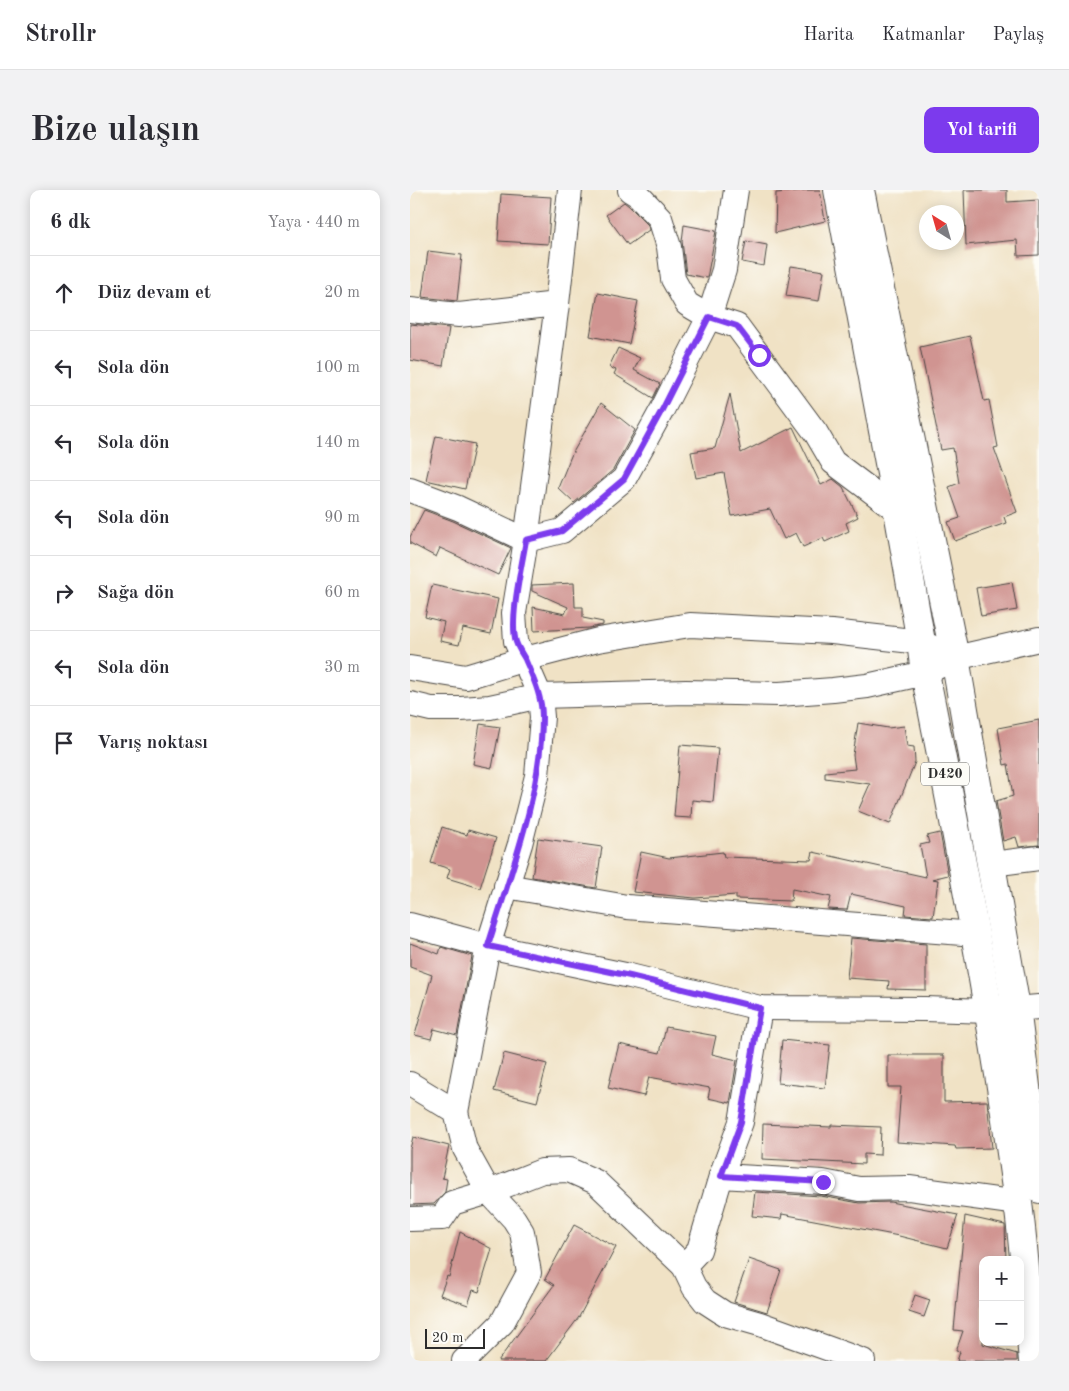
<!DOCTYPE html>
<html lang="tr">
<meta charset="utf-8">
<style>
body{margin:0;font-family:"Old Standard TT",serif;background:#f2f2f3;color:#2b2b33}
.controls{position:absolute;right:15px;bottom:15px;display:grid;overflow:hidden;border-radius:10px;box-shadow:0 2px 12px #0003}
.controls button{width:45px;height:45px;display:grid;place-items:center;padding:0;border:0;border-bottom:1px solid #e1e1e2;background:#fff;color:#2b2b33;font:25px sans-serif}
.compass{position:absolute;left:509px;top:15px;width:45px;height:45px;border-radius:50%;background:#fff;box-shadow:0 2px 12px #0003;rotate:323deg}
.scale{position:absolute;left:15px;bottom:12px;width:60px;box-sizing:border-box;padding-left:5px;border:2px solid #2b2b2b;border-top:0;font-size:14px;line-height:18px;white-space:nowrap;color:#2b2b2b;-webkit-text-stroke:4px #fdfcf7;paint-order:stroke}
.stop{position:absolute;width:15px;height:15px;margin:-11px;border:4px solid #7c3aed;border-radius:50%;background:#fff}
.stop.end{background:#7c3aed;border-color:#fff;box-shadow:0 1px 5px #0008}
.list{margin:0;padding:0;list-style:none}
h2{display:flex;justify-content:space-between;align-items:center;height:65px;margin:0;padding:0 20px;font-size:21px}
h2 small{font-size:16px;font-weight:400;color:#7c7c81}
.list li{display:grid;grid-template-columns:32px 1fr auto;gap:15px;align-items:center;box-sizing:border-box;height:75px;padding:0 20px;border-top:1px solid #e1e1e2}
.list b{display:block;font-size:19px;white-space:nowrap}
.list em{font-size:16px;font-style:normal;color:#7c7c81}
.icon{flex:none;width:28px;height:28px;fill:none;stroke:currentColor;stroke-width:2;stroke-linecap:round;stroke-linejoin:round}
.map{position:relative;flex:none;width:629px;height:1171px;overflow:hidden;border-radius:10px}
header{display:flex;align-items:center;gap:30px;box-sizing:border-box;height:70px;padding:0 25px;background:#fff;border-bottom:1px solid #e1e1e2}
header strong{font-size:24px}
nav{display:flex;gap:28px;margin-inline-start:auto;font-size:18px}
.intro{display:flex;align-items:center;justify-content:space-between;box-sizing:border-box;height:120px;padding:0 30px}
h1{margin:0;font-size:35px}
.button{padding:12px 22px;border-radius:10px;background:#7c3aed;color:#fff;font-size:18px;font-weight:700}
main{display:flex;gap:30px;padding:0 30px}
aside{flex:1;background:#fff;border-radius:10px;box-shadow:0 2px 12px #0003}
.map>svg:first-child{display:block}
.building{fill:#d09491}
.lines{fill:none;stroke-linecap:round;stroke-linejoin:round}
.minor-casing{stroke:#494642;stroke-width:26}
.highway-casing{stroke:#494642;stroke-width:30}
.minor{stroke:#fff;stroke-width:24}
.highway{stroke:#fff;stroke-width:28}
.route{stroke:#7c3aed;stroke-width:6}
.labels{text-anchor:middle;dominant-baseline:central;stroke-width:4;stroke-linejoin:round;paint-order:stroke}
.shield{fill:#fdfcf7;stroke:#6a6a68;stroke-width:1}
.shield-label{font-size:14px;font-weight:bold;fill:#2b2b2b}
</style>
<header>
<strong>Strollr</strong>
<nav><a>Harita</a><a>Katmanlar</a><a>Paylaş</a></nav>
</header>
<div class="intro"><h1>Bize ulaşın</h1><a class="button">Yol tarifi</a></div>
<main>
<aside>
<h2>6 dk<small>Yaya · 440 m</small></h2>
<ul class="list">
<li><svg class="icon" aria-label="ahead" viewBox="0 0 24 24"><path d="M12 20V5M6 11l6-6 6 6"/></svg><div><b>Düz devam et</b></div><em>20 m</em></li>
<li><svg class="icon" aria-label="left" viewBox="0 0 24 24"><path d="M17 20v-9H6M10 6l-5 5 5 5"/></svg><div><b>Sola dön</b></div><em>100 m</em></li>
<li><svg class="icon" aria-label="left" viewBox="0 0 24 24"><path d="M17 20v-9H6M10 6l-5 5 5 5"/></svg><div><b>Sola dön</b></div><em>140 m</em></li>
<li><svg class="icon" aria-label="left" viewBox="0 0 24 24"><path d="M17 20v-9H6M10 6l-5 5 5 5"/></svg><div><b>Sola dön</b></div><em>90 m</em></li>
<li><svg class="icon" aria-label="right" viewBox="0 0 24 24"><path d="M7 20v-9h11M14 6l5 5-5 5"/></svg><div><b>Sağa dön</b></div><em>60 m</em></li>
<li><svg class="icon" aria-label="left" viewBox="0 0 24 24"><path d="M17 20v-9H6M10 6l-5 5 5 5"/></svg><div><b>Sola dön</b></div><em>30 m</em></li>
<li><svg class="icon" aria-label="arrive" viewBox="0 0 24 24"><path d="M6 21V4h12l-3 4 3 4H6"/></svg><div><b>Varış noktası</b></div></li>
</ul>
</aside>
<div class="map">
<svg width="629" height="1171" viewBox="0 0 629 1171">
<rect width="100%" height="100%" fill="#fdfcf7"/>
<filter id="ink" filterUnits="userSpaceOnUse"><feTurbulence type="fractalNoise" baseFrequency=".02" numOctaves="2"/><feDisplacementMap in="SourceGraphic" scale="10" xChannelSelector="R" yChannelSelector="G"/><feConvolveMatrix kernelMatrix="1 2 1 2 8 2 1 2 1" color-interpolation-filters="sRGB"/></filter>
<filter id="wash" filterUnits="userSpaceOnUse"><feTurbulence type="fractalNoise" baseFrequency=".0096" numOctaves="4" result="noise"/><feDisplacementMap in="SourceGraphic" scale="20" xChannelSelector="R" yChannelSelector="G"/><feGaussianBlur stdDeviation="1.12" result="paint"/><feColorMatrix in="noise" values="0 0 0 0 0 0 0 0 0 0 0 0 0 0 0 0 0 1.4 0 .05"/><feComposite in="paint" operator="in"/></filter>
<g filter="url(#wash)">
<rect width="100%" height="100%" fill="#f0e2c5"/>
<g id="blocks">
<!-- building -->
<g class="building">
<path d="M397,0H410L415,31L365,43L366,3Z"/>
<path d="M554,0H597V12L629,10V65L608,66L607,50L556,55Z"/>
<path d="M91,4L141,7L138,54L88,51Z"/>
<path d="M214,12L219,16L238,35L239,40L218,55L196,25Z"/>
<path d="M274,35L306,41L297,88L276,84L272,51Z"/>
<path d="M336,51L357,55L354,76L332,72Z"/>
<path d="M18,61L52,65L47,111L12,107Z"/>
<path d="M381,76L414,81L409,111L376,106Z"/>
<path d="M188,103L228,111L219,154L180,146Z"/>
<path d="M0,134L39,138L33,176L0,170Z"/>
<path d="M560,146L574,211L579,210L588,257L584,258L607,322L594,327L596,333L545,351L538,332L550,328L539,297L549,293L543,258L531,260L510,157Z"/>
<path d="M208,158L230,168L224,180L250,194L243,208L204,184L206,180L199,177Z"/>
<path d="M320,204L331,263L383,237L411,295L423,289L433,297L448,327L436,333L439,341L415,352L413,348L393,357L386,343L374,349L360,319L322,326L314,283L286,288L281,262L305,258Z"/>
<path d="M191,213L225,240L203,280L164,313L148,298L161,266Z"/>
<path d="M26,246L65,254L55,299L16,290Z"/>
<path d="M14,320L43,331L101,358L88,385L30,358L26,367L0,353V347Z"/>
<path d="M602,392L607,420L571,426L566,398Z"/>
<path d="M164,393L165,417H173V428L193,432V435L179,438L124,441L123,417L155,424L158,417L122,401V395Z"/>
<path d="M22,395L88,409L81,444L53,438L49,455L30,451L34,432L15,427Z"/>
<path d="M629,530V655L609,657L606,647L593,651L586,611L603,606L598,574L594,575L588,538Z"/>
<path d="M448,533L478,538L494,536L497,556L504,557L505,572L480,634L448,621L460,594L415,588V582L445,579L443,565Z"/>
<path d="M70,534L90,537L82,578L63,574Z"/>
<path d="M270,555L308,558L303,612L282,610L281,628L264,627Z"/>
<path d="M32,637L57,645L58,640L86,648L70,698L37,688L40,679L21,673Z"/>
<path d="M530,643L538,685L522,689L528,690L523,727L495,725L496,716L441,704L437,720L418,719L421,707L382,699L381,711L326,709V705L285,708L223,702L231,662L259,668L313,662L314,667L401,670L403,662L516,687L510,655L519,653L517,646Z"/>
<path d="M128,648L192,657L186,698L122,687Z"/>
<path d="M441,748L516,754V800L478,799L479,791L437,788Z"/>
<path d="M0,753L29,764L31,757L62,766L47,845L24,839L21,849L5,845L22,785L0,777Z"/>
<path d="M256,837L306,846L302,864L327,870L320,913L298,908L300,898L239,887L234,906L198,898L209,854L250,863Z"/>
<path d="M372,850L420,855L415,898L368,893Z"/>
<path d="M94,863L137,874L127,912L84,901Z"/>
<path d="M478,865H534V912L577,911L582,958L546,959L545,956L487,952L491,897H478Z"/>
<path d="M353,934L421,937V935L471,937L470,965L454,964V974L352,969Z"/>
<path d="M3,947L39,956L32,988L37,989L35,1002L24,1014L0,1015V959Z"/>
<path d="M345,1002L411,1006L449,1013L480,1012L548,1025L537,1058L489,1046L372,1024L371,1029L342,1026Z"/>
<path d="M555,1026L595,1035L596,1070H573V1154L607,1164V1171H547L550,1162L546,1161L553,1141L544,1140Z"/>
<path d="M164,1035L206,1057L169,1127L136,1171H88L144,1095L135,1089Z"/>
<path d="M50,1042L82,1059L69,1102L63,1100L58,1115L30,1105L37,1086L39,1087Z"/>
<path d="M339,1069L371,1080L357,1122L324,1112Z"/>
<path d="M505,1105L520,1110L514,1127L499,1122Z"/>
</g>
</g>
</g>
<g filter="url(#ink)">
<use href="#blocks" fill-opacity="0" stroke="#494642" stroke-width="1"/>
<g class="lines">
<!-- minor casing -->
<g class="minor-casing">
<g id="minor">
<path d="M326,0L314,80L299,127L327,136L406,243L423,272L488,321L499,323"/>
<path d="M0,120L49,125L147,114"/>
<path d="M0,300L48,318L116,350L152,341L214,289L252,220L299,127L277,114L263,89L259,57L250,28L228,5L220,0"/>
<path d="M0,478L56,487L115,469L188,450L280,435L422,442L511,452L528,460"/>
<path d="M0,514L21,519H51L80,517L130,506L276,502L369,504L423,500L457,496L515,483L545,468L629,449"/>
<path d="M582,674L629,668"/>
<path d="M96,696L217,717L565,744"/>
<path d="M0,735L78,756L220,786L350,818L515,819L579,821L629,817"/>
<path d="M0,894L46,922L55,959L79,1002L104,1029L112,1042L119,1083L92,1133L54,1171"/>
<path d="M46,922L78,756L110,654L127,586L132,527L130,506L106,451L104,423L116,350L147,114L160,0"/>
<path d="M311,986L413,992L449,999L499,998L608,1013"/>
<path d="M0,1029L32,1028L42,1013L79,1002L132,981L159,980L186,992L274,1076L284,1097L295,1111L315,1124L350,1134L453,1171"/>
<path d="M274,1076L289,1060L311,986L331,932L350,818"/>
</g>
</g>
<!-- highway casing -->
<g class="highway-casing">
<g id="highway">
<path d="M428,0L488,321L511,452L515,483C550,659 584,835 608,1013C615,1065 618,1118 623,1171"/>
<path d="M450,0L545,468L606,818L629,999"/>
</g>
</g>
<!-- minor -->
<use href="#minor" class="minor"/>
<!-- highway -->
<use href="#highway" class="highway"/>
</g>
</g>
<g class="lines" filter="url(#ink)">
<!-- route -->
<path class="route" d="M349,165L327,136L299,127L252,220L214,289L152,341L116,350C112,375 99,430 106,452C108,458 112,464 115,469C123,488 132,506 132,527C132,603 100,684 78,756L220,786L350,818L331,932L311,986L413,992"/>
</g>
<g class="labels">
<!-- shield labels -->
<rect class="shield" x="511" y="572.5" width="48" height="23" rx="4"/>
<g class="shield-label">
<text x="535" y="584">D420</text>
</g>
</g>
</svg>
<div class="controls">
<button>+</button>
<button>−</button>
</div>
<svg class="compass" viewBox="-18 -18 36 36"><path d="M0-13l5 13h-10z" fill="#e53935"/><path d="M0 13l5-13h-10z" fill="#7c7c81"/></svg>
<div class="scale">20 m</div>
<div class="stop" style="left:349px;top:165px"></div>
<div class="stop end" style="left:413px;top:992px"></div>
</div>
</main>
